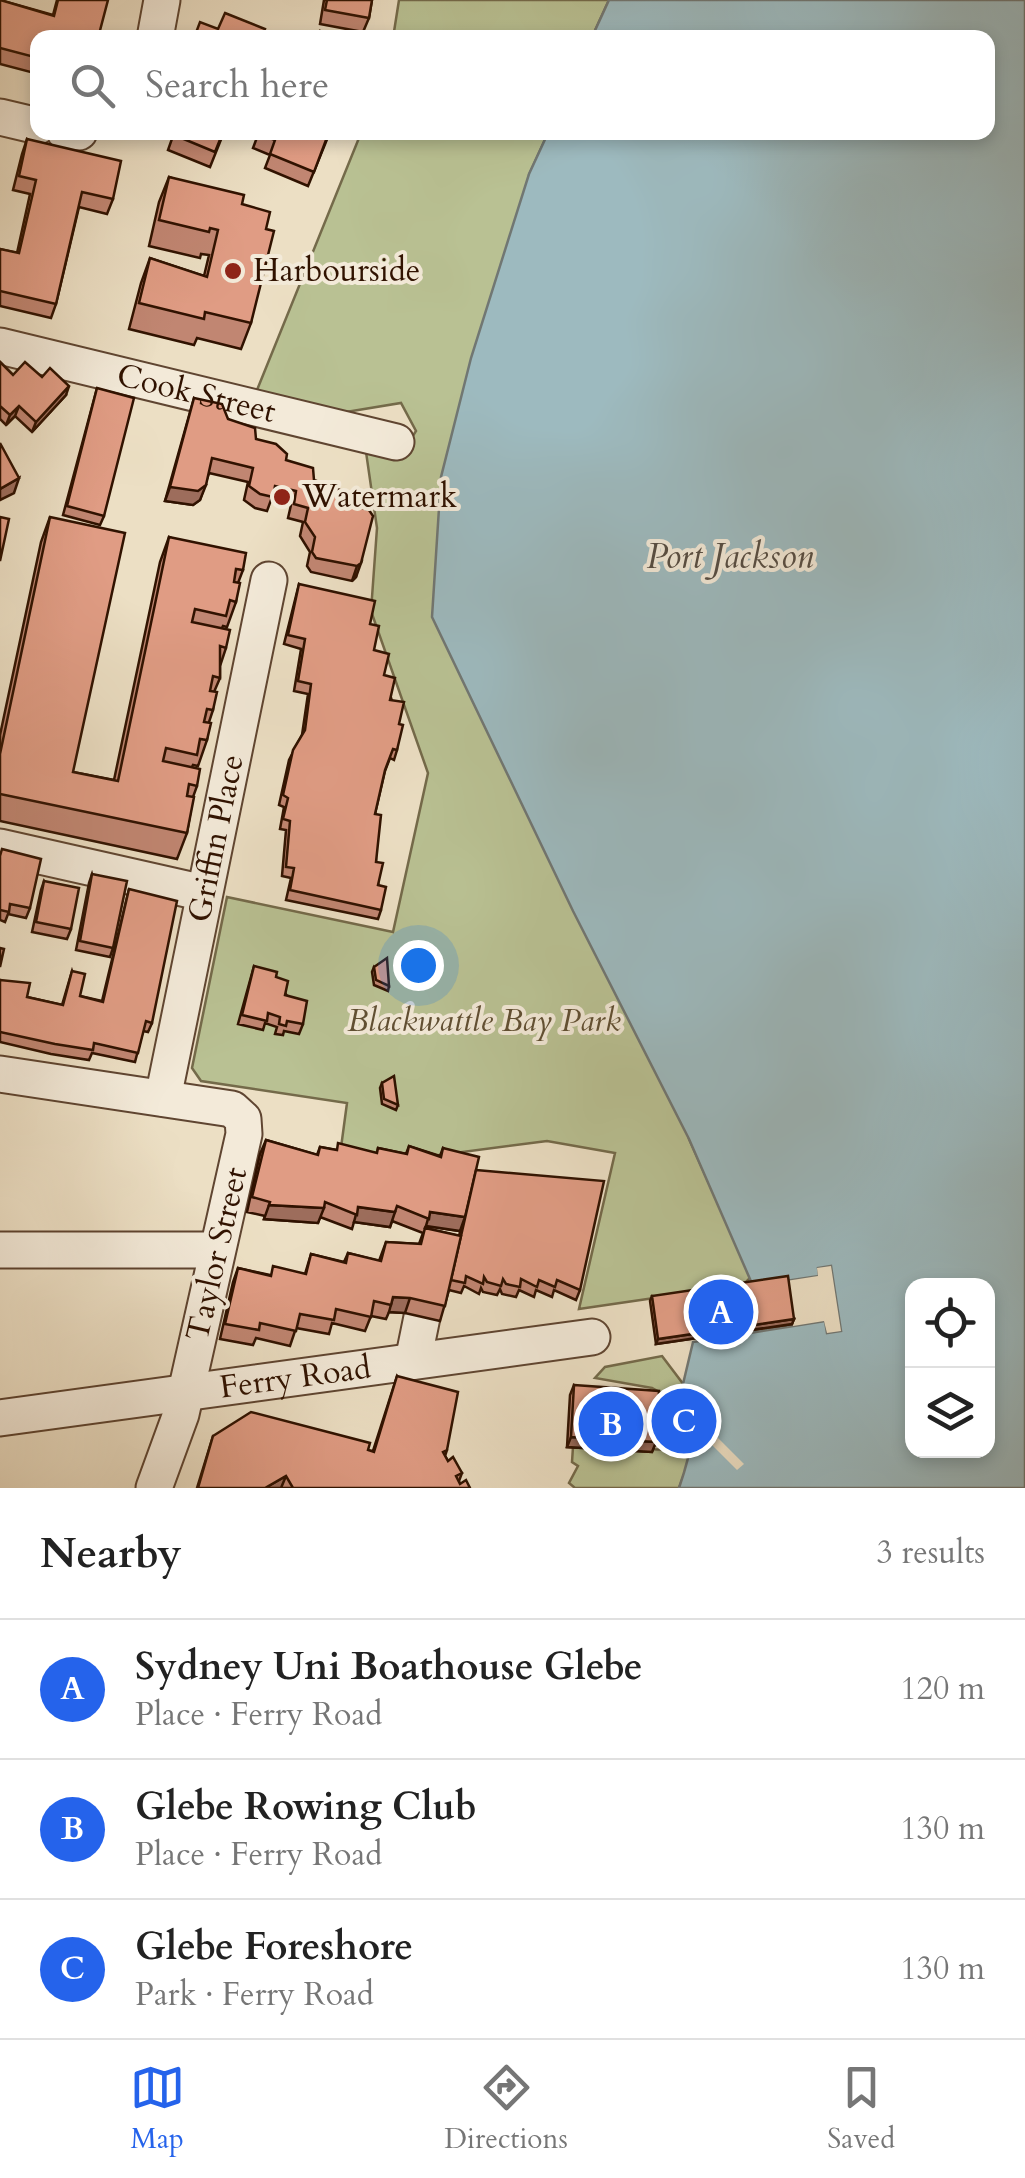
<!DOCTYPE html>
<meta charset="utf-8">
<style>
body{margin:0;font-family:Cardo,serif;background:#f2f2f2;color:#222}
.controls{position:absolute;right:30px;bottom:30px;display:grid;overflow:hidden;border-radius:20px;box-shadow:0 5px 15px #0003}
.controls button{width:90px;height:90px;display:grid;place-items:center;padding:0;border:0;border-bottom:2px solid #e0e0e0;background:#fff;color:#222;font:50px sans-serif}
.you{position:absolute;left:418px;top:965px;width:35px;height:35px;margin:-25px;border:8px solid #fff;border-radius:50%;background:#1a73e8;box-shadow:0 0 0 15px #1a73e833}
.badge{display:grid;place-items:center;width:65px;height:65px;border-radius:50%;background:#2563eb;color:#fff;font-size:32px;font-weight:700}
.pin{position:absolute;translate:-50% -50%;border:5px solid #fff;box-shadow:0 2px 10px #0006}
.list{margin:0;padding:0;list-style:none}
h2{display:flex;justify-content:space-between;align-items:center;height:130px;margin:0;padding:0 40px;font-size:42px}
h2 small{font-size:32px;font-weight:400;color:#767676}
.list li{display:grid;grid-template-columns:65px 1fr auto;gap:30px;align-items:center;box-sizing:border-box;height:140px;padding:0 40px;border-top:2px solid #e0e0e0}
.list b{display:block;font-size:38px;white-space:nowrap}
.list p{margin:0;font-size:32px;white-space:nowrap;color:#767676}
.list em{font-size:32px;font-style:normal;color:#767676}
.icon{flex:none;width:55px;height:55px;fill:none;stroke:currentColor;stroke-width:2;stroke-linecap:round;stroke-linejoin:round}
.map{position:relative;flex:none;width:1025px;height:1488px;overflow:hidden}
.search{position:absolute;background:#fff;box-shadow:0 5px 15px #0003;left:30px;right:30px;top:30px;height:110px;display:flex;align-items:center;gap:25px;box-sizing:border-box;padding:0 35px;border-radius:20px;color:#767676;font-size:38px}
.sheet{height:550px;background:#fff}
nav{display:flex;justify-content:space-around;align-items:center;box-sizing:border-box;height:140px;border-top:2px solid #e0e0e0;background:#fff;font-size:28px;color:#767676}
nav a{display:grid;justify-items:center;gap:5px}
nav .on{color:#2563eb}
.map>svg:first-child{display:block}
.green{fill:#b9c193;stroke:#746a4a;stroke-width:2.5}
.water{fill:#9dbabf;stroke:#717773;stroke-width:2.5;fill-rule:evenodd}
.pier{fill:#ecdfc4}
.lines{fill:none;stroke-linecap:round;stroke-linejoin:round}
.minor-casing{stroke:#5f4531;stroke-width:39}
.minor{stroke:#f3ead9;stroke-width:35}
.wall{fill:#c18672;stroke:#301200;stroke-width:2.5;fill-rule:evenodd}
.shaded-wall{fill:#9d6d5c;stroke:#301200;stroke-width:2.5}
.building{fill:#e09c84;stroke:#301200;stroke-width:2.5}
.poi-dot{fill:#8f2418;stroke:#f3ead9;stroke-width:4}
.labels{text-anchor:middle;dominant-baseline:central;stroke-width:8;stroke-linejoin:round;paint-order:stroke}
.poi-label{font-size:32px;fill:#301200;stroke:#f3ead9;text-anchor:start}
.street-label{font-size:32px;fill:#301200;stroke:#f3ead9}
.park-label{font-size:32px;font-style:italic;fill:#604f33;stroke:#f3ead9}
.water-label{font-size:35px;font-style:italic;fill:#564d43;stroke:#f3ead9}
</style>
<div class="map">
<svg width="1025" height="1488" viewBox="0 0 1025 1488">
<rect width="100%" height="100%" fill="#ecdfc4"/>
<filter id="stains"><feTurbulence type="fractalNoise" baseFrequency=".002" numOctaves="4"/><feColorMatrix values="0 0 0 0 .2 0 0 0 0 .09 0 0 0 0 .02 0 0 0 .5 -.17"/></filter>
<radialGradient id="worn" r=".72"><stop offset=".6" stop-color="#630" stop-opacity="0"/><stop offset="1" stop-color="#630" stop-opacity=".3"/></radialGradient>
<!-- green -->
<g class="green">
<path d="M399,0H609L592,37L393,38Z"/>
<path d="M361,133H548L529,175L689,1139L751,1277L743,1285L579,1309L615,1153L547,1141L379,1163L340,1155L347,1103L201,1081L192,1068L227,897L393,932L428,773L371,611L377,528L366,452L401,455L416,431L401,403L328,415L257,390Z"/>
<path d="M662,1356L693,1397L689,1461L679,1488H575L569,1483L578,1466L572,1462L573,1447L675,1450L677,1402L652,1388L595,1378L605,1367Z"/>
</g>
<!-- water -->
<path class="water" d="M609,0H1025V1488H679C689,1459 703,1411 683,1384L693,1342L825,1321L827,1333L841,1331L831,1266L818,1268L819,1276L753,1286L689,1139L573,911L432,617L441,477L471,358L529,174L548,133L988,132V38L592,37ZM912,1286H988V1450H912Z"/>
<!-- pier -->
<g class="pier">
<path d="M831,1266L841,1331L827,1333L824,1321L793,1326L792,1321L825,1316L831,1327H836L827,1271L820,1280L787,1286L786,1281L818,1276L817,1268Z"/>
<path d="M692,1412L744,1464L737,1470L691,1424Z"/>
</g>
<g class="lines">
<!-- minor casing -->
<g class="minor-casing">
<g id="minor">
<path d="M155,38L162,0"/>
<path d="M0,117L38,126"/>
<path d="M65,132H79"/>
<path id="s1" d="M0,346L396,442"/>
<path d="M0,847L204,893"/>
<path d="M0,1074L232,1109L243,1119L244,1134L181,1414L154,1488"/>
<path id="s2" d="M163,1098L269,580"/>
<path d="M0,1250H217"/>
<path d="M413,1361L422,1317"/>
<path id="s3" d="M0,1418L592,1337"/>
</g>
</g>
<!-- minor -->
<use href="#minor" class="minor"/>
</g>
<!-- wall -->
<g class="wall">
<path d="M0,0L53,15L57,0H108L38,38V74L0,64Z"/>
<path d="M324,0H372L369,18L363,32L320,24Z"/>
<path d="M164,132H224L210,167L168,150L173,136Z"/>
<path d="M259,132H330L308,186L265,168L270,155L253,148Z"/>
<path d="M27,139L113,199L107,214L79,207L56,304L51,318L0,306V249L17,253L30,194L13,190L22,154Z"/>
<path d="M169,177L242,204L266,229L251,323L241,349L197,338L194,345L129,329L141,283L150,258L204,276L209,255L201,254L200,258L149,246L159,202Z"/>
<path d="M0,362L13,375L42,377L66,395L32,432L15,416L6,425L0,419Z"/>
<path d="M97,388L104,516L100,525L63,515Z"/>
<path d="M194,398L228,419L343,502L369,510L356,577L352,581L311,572L307,566L310,552L300,536L303,522L288,518L291,505L271,500L267,511L255,508L244,500L248,482L209,473L200,500L193,505L165,501Z"/>
<path d="M50,517L73,772L114,780L160,562L169,537L243,570L238,583L236,602L227,627L223,626L222,628L226,648L220,666V678L214,692L213,710L209,722L207,740L198,766L193,765L192,767L197,786L193,797L187,833L177,859L0,821V735L41,542Z"/>
<path d="M299,584L370,624L374,650L384,675L399,724L397,750L394,760L390,758L385,771L375,814L376,862L381,910L378,919L286,900L291,878L282,876L286,830L280,829L284,807L279,805L289,760L302,735L308,694L294,691L301,649L284,644Z"/>
<path d="M0,854L30,908L26,918L8,914L5,922L0,920Z"/>
<path d="M92,874L113,948L110,957L76,950L89,883Z"/>
<path d="M44,881L71,929L67,939L32,932L41,890Z"/>
<path d="M129,889L152,1023L148,1032L143,1031L135,1062L92,1053L89,1060L51,1054L0,1042V980L27,997L62,1005L72,971L80,996L102,1001Z"/>
<path d="M254,966L276,977L303,1024L299,1034L284,1031L283,1035L275,1034L277,1027L265,1023L263,1030L238,1024Z"/>
<path d="M374,967L389,986L388,991L374,985L372,972Z"/>
<path d="M382,1083L398,1105L396,1110L382,1104L380,1088Z"/>
<path d="M266,1140L317,1155L320,1147L336,1150L377,1153L378,1148L406,1154L409,1146L440,1156L443,1148L476,1170L580,1290L576,1300L554,1290L552,1297L536,1290L534,1297L519,1290L516,1297L502,1294L500,1289L497,1295L483,1292L481,1288L479,1294L464,1286L461,1293L449,1290L440,1321L405,1313L389,1312L386,1319L371,1316L365,1331L332,1323L329,1334L296,1328L290,1346L256,1338L253,1345L220,1339L233,1282L238,1268L270,1275L305,1274L311,1254L344,1262L348,1253L379,1261L386,1242L419,1244L423,1233L392,1221L390,1227L354,1222L352,1229L320,1217L318,1223L264,1219L265,1216L247,1212L260,1154ZM426,1226L460,1231L461,1228L459,1236L425,1228Z"/>
<path d="M652,1296L794,1319L792,1324L656,1344L650,1301Z"/>
<path d="M397,1376L447,1450L445,1456L448,1461L462,1473L459,1481L460,1484L470,1488H197L213,1436L373,1451Z"/>
<path d="M574,1385L656,1442L652,1452L567,1447L570,1395Z"/>
</g>
<!-- shaded-wall -->
<g class="shaded-wall">
<path d="M69,386L66,395L32,432L36,422Z"/>
<path d="M19,406L15,416L6,425L10,415Z"/>
<path d="M19,478L14,493L0,500V489Z"/>
<path d="M206,485L200,500L193,505L165,501L170,487Z"/>
<path d="M361,563L356,577L352,581L357,566Z"/>
<path d="M269,1205L324,1208L318,1223L264,1219Z"/>
<path d="M358,1207L395,1212L390,1227L354,1222Z"/>
<path d="M430,1212L465,1217L460,1231L426,1226Z"/>
<path d="M393,1297L410,1298L405,1313L389,1312Z"/>
<path d="M794,1319L792,1324L656,1344L658,1339Z"/>
<path d="M571,1437L656,1442L652,1452L567,1447Z"/>
<path d="M286,1476L281,1488H265Z"/>
</g>
<!-- building -->
<g class="building">
<path d="M0,0L54,16L58,0H108L98,38H38V58L0,48Z"/>
<path d="M327,0H372L369,18L325,10Z"/>
<path d="M225,13L265,29L262,38H194L200,22L218,29Z"/>
<path d="M320,31L335,38H317Z"/>
<path d="M175,132H223L215,152L174,135Z"/>
<path d="M259,132H329L314,172L270,154L275,140L259,134Z"/>
<path d="M27,139L121,161L113,199L82,192L56,304L0,291V249L19,253L36,180L19,176Z"/>
<path d="M169,177L244,195L242,204L270,212L266,229L274,231L251,323L205,312L204,319L139,303L150,258L207,277L218,230L210,228L209,232L159,220Z"/>
<path d="M0,362L13,375L25,362L42,377L50,368L69,386L36,422L19,406L10,415L0,406Z"/>
<path d="M97,388L134,398L104,516L67,506Z"/>
<path d="M194,398L222,404L228,419L255,428L256,439L276,444L287,454L286,460L313,468L314,480L340,490L343,502L369,510L373,516L361,563L357,566L316,558L312,552L315,537L305,522L308,508L294,504L296,491L275,486L273,497L260,494L249,486L253,468L212,458L206,485L198,491L170,487Z"/>
<path d="M0,443L19,478L0,489Z"/>
<path d="M0,517L9,519L0,561Z"/>
<path d="M50,517L125,533L73,772L118,781L169,537L246,553L243,570L236,569L234,582L240,583L236,602L230,600L226,616L195,609L192,622L230,630L226,648L220,646V678L213,676L210,691L217,692L213,710L207,709L204,722L211,723L207,740L200,739L197,755L166,748L163,761L200,769L197,786L189,784L187,796L194,797L187,833L0,794V754Z"/>
<path d="M299,584L375,601L370,624L379,626L374,650L389,654L384,675L395,678L390,700L404,702L399,724L403,725L397,750L393,749L385,770L375,814L381,815L376,862L383,863L378,885L386,887L381,910L290,890L294,868L286,867L290,821L283,819L288,798L283,795L293,750L305,730L311,684L298,681L305,639L288,635Z"/>
<path d="M2,849L41,859L30,908L10,904L9,912L0,910V856Z"/>
<path d="M92,874L127,881L113,948L80,941Z"/>
<path d="M44,881L79,888L71,929L36,922Z"/>
<path d="M129,889L177,901L152,1023L146,1021L138,1053L94,1043L93,1050L55,1044L0,1032V980L30,983L27,997L63,1005L72,971L85,974L80,996L103,1002Z"/>
<path d="M0,948L4,949L0,967Z"/>
<path d="M387,958L389,986L376,980L374,967Z"/>
<path d="M254,966L277,972L276,977L288,981L285,995L307,1001L303,1024L287,1021L286,1026L279,1024L280,1017L268,1013L267,1021L242,1015Z"/>
<path d="M394,1076L398,1105L384,1099L382,1083Z"/>
<path d="M266,1140L318,1155L320,1147L337,1150L338,1143L377,1153L378,1148L407,1154L409,1146L441,1157L443,1148L479,1157L465,1217L430,1212L429,1219L397,1206L395,1212L358,1207L357,1215L325,1202L324,1208L269,1205L270,1202L252,1197Z"/>
<path d="M476,1170L604,1181L580,1290L557,1280L555,1287L539,1280L537,1287L521,1279L520,1287L506,1284L503,1279L501,1286L487,1282L484,1277L483,1284L466,1276L465,1283L451,1280Z"/>
<path d="M425,1228L461,1236L445,1306L410,1298L393,1297L391,1305L374,1301L371,1317L336,1309L334,1320L300,1314L296,1331L260,1323L259,1330L225,1324L238,1268L271,1276L273,1266L306,1274L311,1254L346,1263L348,1253L381,1261L386,1242L421,1244Z"/>
<path d="M788,1276L794,1319L658,1339L652,1296Z"/>
<path d="M397,1376L458,1392L447,1450L443,1452L448,1461L453,1457L462,1473L456,1476L460,1484L466,1480L470,1488H293L286,1476L265,1488H198L213,1436L251,1412L370,1443L368,1450L374,1452Z"/>
<path d="M574,1385L659,1391L656,1442L571,1437Z"/>
</g>
<!-- markers -->
<g class="poi-dot">
<circle cx="233" cy="271" r="10"/>
<circle cx="282" cy="497" r="10"/>
</g>
<g class="labels">
<!-- poi labels -->
<g class="poi-label">
<text x="253" y="271">Harbourside</text>
<text x="302" y="497">Watermark</text>
</g>
<!-- street labels -->
<g class="street-label">
<text stroke="none"><textPath href="#s1" startOffset="202">Cook Street</textPath></text>
<text stroke="none"><textPath href="#s2" startOffset="265">Griffin Place</textPath></text>
<text transform="translate(217 1254) rotate(-77)">Taylor Street</text>
<text stroke="none"><textPath href="#s3" startOffset="298">Ferry Road</textPath></text>
</g>
<!-- park labels -->
<g class="park-label">
<text x="484" y="1021">Blackwattle Bay Park</text>
</g>
<!-- water labels -->
<g class="water-label">
<text x="730" y="557">Port Jackson</text>
</g>
</g>
<rect width="100%" height="100%" filter="url(#stains)"/>
<rect width="100%" height="100%" fill="url(#worn)"/>
</svg>
<div class="controls">
<button><svg class="icon" aria-label="locate" viewBox="0 0 24 24"><circle cx="12" cy="12" r="6"/><path d="M12 2v4M12 18v4M2 12h4M18 12h4"/></svg></button>
<button><svg class="icon" aria-label="layers" viewBox="0 0 24 24"><path d="M12 4l9 5-9 5-9-5zM3 14l9 5 9-5"/></svg></button>
</div>
<div class="you"></div>
<div class="pin badge" style="left:721px;top:1312px">A</div>
<div class="pin badge" style="left:611px;top:1424px">B</div>
<div class="pin badge" style="left:684px;top:1421px">C</div>
<div class="search"><svg class="icon" aria-label="search" viewBox="0 0 24 24"><circle cx="10" cy="10" r="6"/><path d="M15 15l6 6"/></svg>Search here</div>
</div>
<section class="sheet">
<h2>Nearby<small>3 results</small></h2>
<ul class="list">
<li><span class="badge">A</span><div><b>Sydney Uni Boathouse Glebe</b><p>Place · Ferry Road</p></div><em>120 m</em></li>
<li><span class="badge">B</span><div><b>Glebe Rowing Club</b><p>Place · Ferry Road</p></div><em>130 m</em></li>
<li><span class="badge">C</span><div><b>Glebe Foreshore</b><p>Park · Ferry Road</p></div><em>130 m</em></li>
</ul>
</section>
<nav>
<a class="on"><svg class="icon" aria-label="map" viewBox="0 0 24 24"><path d="M3 6l6-2 6 2 6-2v14l-6 2-6-2-6 2zM9 4v14M15 6v14"/></svg>Map</a>
<a><svg class="icon" aria-label="directions" viewBox="0 0 24 24"><path d="M12 3l9 9-9 9-9-9zM9 14v-3h6M13 9l2 2-2 2"/></svg>Directions</a>
<a><svg class="icon" aria-label="saved" viewBox="0 0 24 24"><path d="M7 4h10v16l-5-4-5 4z"/></svg>Saved</a>
</nav>
